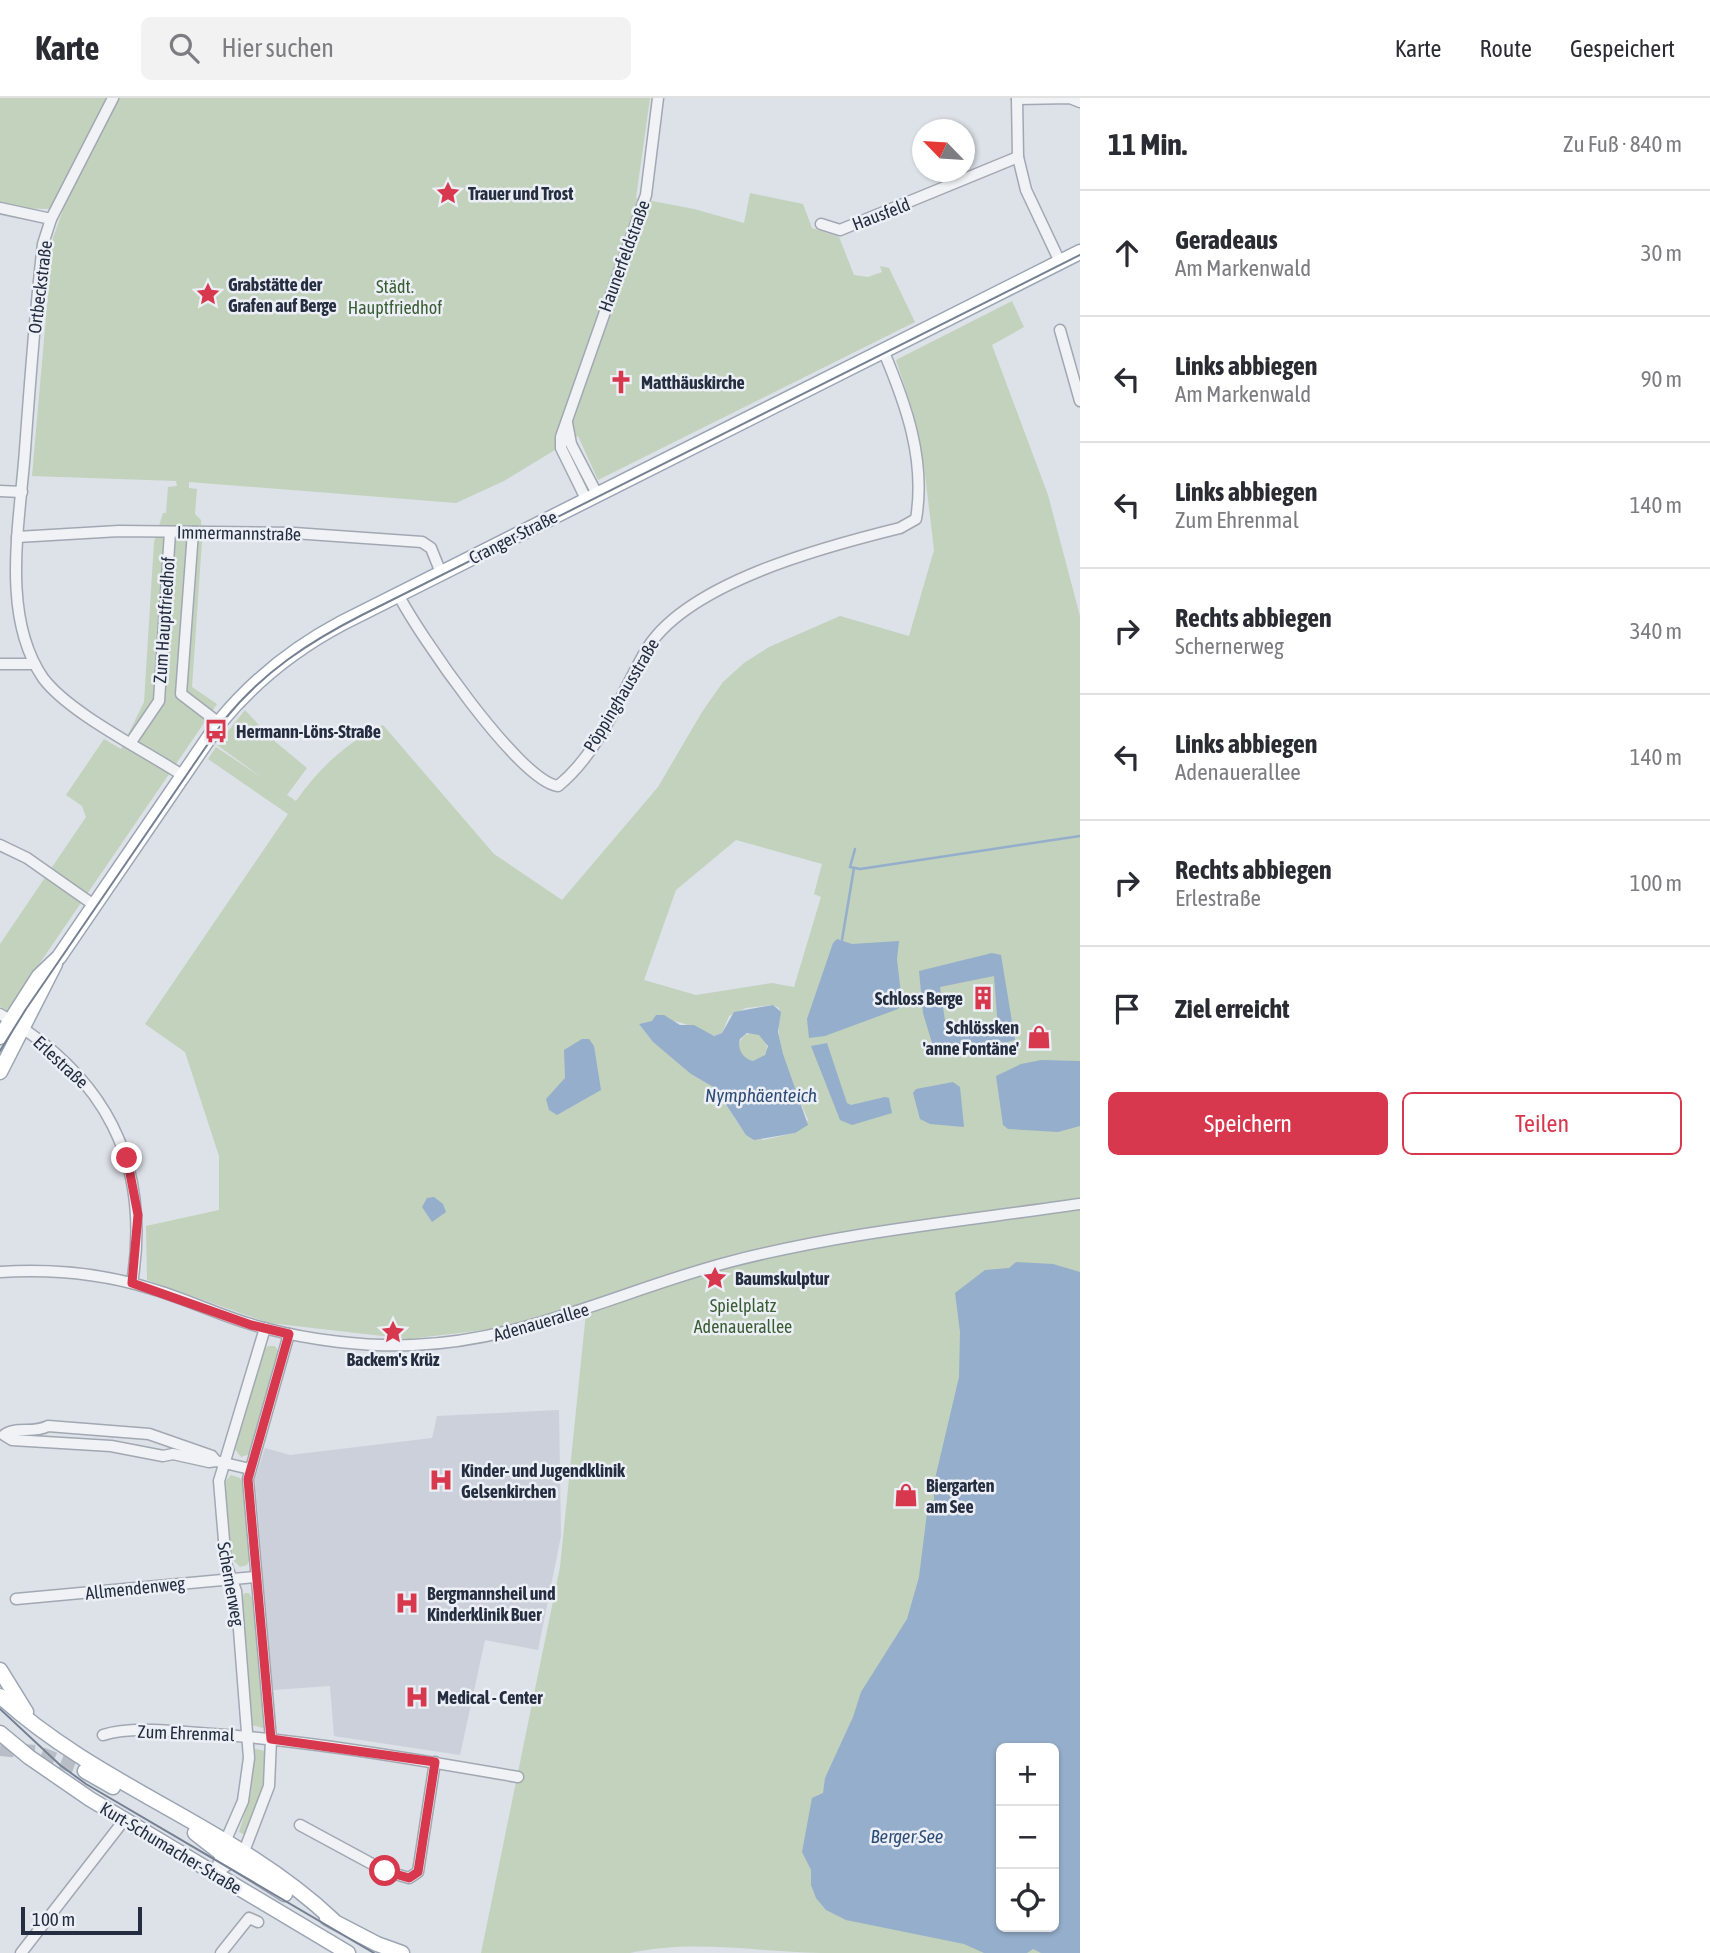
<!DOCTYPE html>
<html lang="de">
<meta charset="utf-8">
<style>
body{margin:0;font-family:"Asap Condensed",sans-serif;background:#f2f2f3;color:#2b2b33}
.controls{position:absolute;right:21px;bottom:21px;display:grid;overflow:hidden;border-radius:10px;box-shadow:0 2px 5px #0004}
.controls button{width:63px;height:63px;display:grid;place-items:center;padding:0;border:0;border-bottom:2px solid #e1e1e2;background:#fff;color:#2b2b33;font:35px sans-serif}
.compass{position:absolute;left:912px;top:21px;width:63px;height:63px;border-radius:50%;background:#fff;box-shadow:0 2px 5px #0004;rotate:295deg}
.scale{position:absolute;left:21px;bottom:18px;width:121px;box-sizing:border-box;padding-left:7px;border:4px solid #252e40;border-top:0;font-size:19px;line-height:24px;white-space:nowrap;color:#252e40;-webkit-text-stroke:5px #ecf0f6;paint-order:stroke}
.stop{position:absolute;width:21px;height:21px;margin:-16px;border:5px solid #d7384d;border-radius:50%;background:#fff}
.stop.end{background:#d7384d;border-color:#fff;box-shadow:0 2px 7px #0008}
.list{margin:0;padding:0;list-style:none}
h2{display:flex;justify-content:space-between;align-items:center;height:91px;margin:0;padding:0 28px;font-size:30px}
h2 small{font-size:23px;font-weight:400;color:#7c7c81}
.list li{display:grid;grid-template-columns:46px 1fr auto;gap:21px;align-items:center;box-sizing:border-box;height:126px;padding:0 28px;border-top:2px solid #e1e1e2}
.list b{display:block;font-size:26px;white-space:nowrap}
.list p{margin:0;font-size:23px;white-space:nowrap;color:#7c7c81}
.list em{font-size:23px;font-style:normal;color:#7c7c81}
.actions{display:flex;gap:14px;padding:21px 28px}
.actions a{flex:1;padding:16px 0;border:2px solid #d7384d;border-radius:10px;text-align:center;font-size:24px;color:#d7384d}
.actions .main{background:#d7384d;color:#fff}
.icon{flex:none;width:38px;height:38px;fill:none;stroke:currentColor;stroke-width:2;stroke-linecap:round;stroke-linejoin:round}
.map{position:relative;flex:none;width:1080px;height:1855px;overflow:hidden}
header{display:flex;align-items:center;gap:42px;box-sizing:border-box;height:98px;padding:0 35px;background:#fff;border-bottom:2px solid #e1e1e2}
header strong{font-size:33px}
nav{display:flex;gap:38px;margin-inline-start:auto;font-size:24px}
.search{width:490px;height:63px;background:#f2f2f3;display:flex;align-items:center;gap:18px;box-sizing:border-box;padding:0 24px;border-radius:10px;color:#7c7c81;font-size:26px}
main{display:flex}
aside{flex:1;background:#fff}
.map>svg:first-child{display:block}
.built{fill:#cbd0da}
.green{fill:#c2d2bd;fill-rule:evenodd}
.water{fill:#95aecb;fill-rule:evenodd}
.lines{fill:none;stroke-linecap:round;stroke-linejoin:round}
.stream{stroke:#95aecb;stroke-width:2.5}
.major-tunnel{stroke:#b8bdc6;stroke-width:14;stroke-dasharray:14 7;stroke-linecap:butt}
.minor-casing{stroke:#a2a8b2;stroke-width:13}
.major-casing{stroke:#9ca5b4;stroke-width:17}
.minor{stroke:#f0f2f6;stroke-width:10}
.major{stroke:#fff;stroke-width:14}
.tram{stroke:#758093;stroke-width:2}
.route{stroke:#d7384d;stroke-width:9}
.labels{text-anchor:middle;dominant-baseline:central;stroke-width:5;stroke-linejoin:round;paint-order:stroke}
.poi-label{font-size:18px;font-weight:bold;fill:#252e40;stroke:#ecf0f6;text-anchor:start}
.street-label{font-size:18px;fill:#252e40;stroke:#ecf0f6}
.park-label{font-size:18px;fill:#395c32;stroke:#ecf0f6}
.water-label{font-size:19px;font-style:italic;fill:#2d4c76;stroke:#ecf0f6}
</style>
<header>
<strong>Karte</strong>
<div class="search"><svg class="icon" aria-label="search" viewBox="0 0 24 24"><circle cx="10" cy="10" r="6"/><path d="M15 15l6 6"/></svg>Hier suchen</div>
<nav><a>Karte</a><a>Route</a><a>Gespeichert</a></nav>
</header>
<main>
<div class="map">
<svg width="1080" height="1855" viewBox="0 0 1080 1855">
<rect width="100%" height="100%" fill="#dde1e8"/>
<!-- built -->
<path class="built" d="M559,1312L561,1438L538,1552L485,1542L460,1657L334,1638L330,1588L273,1592L255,1381L265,1350L290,1357L432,1340L437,1318Z"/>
<!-- green -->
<g class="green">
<path d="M0,0H109L53,111L0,110Z"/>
<path d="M116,0H650L636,100L694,111L744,125L750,95L803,106L812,130L839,139L854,177L868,179L882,174L880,168L889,170L915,224L598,382L578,338L504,383L456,405L189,384V390L197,391L195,416L201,422L202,443L192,589L217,606L7,913L0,908V846L86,719L82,708L66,697L104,641L121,651L144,604L154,444L163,415H166L168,389L177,388L176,383L32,378L53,140L69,95Z"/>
<path d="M1012,203L1024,229L992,247L1048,397L1080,518V1855C994,1855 908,1855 822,1855C758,1854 694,1841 630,1855H481L560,1469L587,1205L509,1229L409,1241L269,1225L147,1182L146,1128L219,1112V1058L185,954L145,926L288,716L208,661L216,649L264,681L217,647L245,612L272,641L307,670L287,697L296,703C319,670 347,644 383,627L494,756L562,802L658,689L702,614L723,584L744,565L769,549L840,518L909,538L934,452L924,368L913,314L896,262ZM736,742L822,766L814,796L821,799L794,889L772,885L696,897L644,882L676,792ZM773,907L779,910C781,920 778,927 779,937C782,966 797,995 808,1022L795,1035L763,1042L739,1027L715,990L692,976L653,944L639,926C673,918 682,924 714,938L722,935L729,918L746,910ZM1001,1650H1054V1829H1001Z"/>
<circle cx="753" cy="949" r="14"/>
<path d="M268,1248H275L279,1254L250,1356L241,1359L234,1350L264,1251Z"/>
<path d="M231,1377L240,1380L243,1387L250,1460L247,1467L240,1469L232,1461L224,1385Z"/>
<path d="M245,1495H249L253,1501L265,1627L263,1630L252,1627L241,1499Z"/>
<path d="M255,1651L266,1653C265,1684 259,1710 247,1738L239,1734L251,1694Z"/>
</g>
<!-- water -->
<g class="water">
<path d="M837,841L852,846L899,843L897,861L902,905L898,911L825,938L809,940L807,921L833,845Z"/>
<path d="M992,855L1001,857L1015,942L975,952L935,955L923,915L919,873ZM994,878L998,931L994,933L990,928L947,936L940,889Z"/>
<path d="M773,907L781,914L778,934L783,956L808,1027L795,1035L754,1042L746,1037L715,990L691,976L653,944L639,926L652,923L656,917H664L680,927H694L714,938L722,935L734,914ZM747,935L759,937L768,948L765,957L753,963C743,961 737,951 740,941Z"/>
<path d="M582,941H589L594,948L601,992L557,1017L549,1012L546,1001L565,980L564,952Z"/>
<path d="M827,945L847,1005L851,1007L885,999L889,1000L892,1015L852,1027L840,1022L811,948Z"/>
<path d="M1041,962L1080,963V1028L1058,1034L1008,1031L1003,1027L996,978L1021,966Z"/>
<path d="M953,984L960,989L964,1029L930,1026L920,1021L913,995L916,991Z"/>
<path d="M434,1099L443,1106L446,1114L432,1124L422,1109L427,1100Z"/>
<path d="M1016,1164L1053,1166L1080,1174V1855H1041L1033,1851L1027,1855H984L964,1846L846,1822L826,1812L816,1800L811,1787V1772L802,1754L812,1700L823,1695L825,1680L853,1619L861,1594L907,1521L919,1479L927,1415L934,1403V1385L959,1279L960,1234L955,1195L985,1172L1009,1170ZM1001,1650H1054V1829H1001Z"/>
</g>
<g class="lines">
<!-- stream -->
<g class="stream">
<path d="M855,751L850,769L860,771L1080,738"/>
<path d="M842,842L854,770"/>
</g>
<!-- major-tunnel -->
<path class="major-tunnel" d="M0,1651L36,1654L85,1673"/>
<!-- minor casing -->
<g class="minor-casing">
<g id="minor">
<path d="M113,0L51,121L43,146C35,214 30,283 25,352C20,424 0,517 43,580C69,615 144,652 182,677"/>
<path d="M1017,0L1018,59L1026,92L1060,164"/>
<path d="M1017,1L1070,0L1080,4"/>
<path d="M0,110L51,121"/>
<path d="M821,126L840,132L1018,59"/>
<path d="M1060,232L1080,303"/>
<path d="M567,325L571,346L597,396"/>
<path d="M0,393L22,394"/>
<path d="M586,401L561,350V339L646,97L658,0"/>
<path d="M193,434L181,596L219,625"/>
<path d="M17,439L119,433L294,435L422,444L431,450L441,475"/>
<path d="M398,496C417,534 519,683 558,688C599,655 620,598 645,554C684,485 827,448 900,430L916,421C926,362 906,306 883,252"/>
<path d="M0,566H34"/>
<path d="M131,644L159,603L170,434"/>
<path d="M0,747L27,760L94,807"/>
<path d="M0,916C105,977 152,1064 132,1185"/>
<path d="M0,1174C50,1171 100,1175 149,1190C188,1201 224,1220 264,1230C310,1242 365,1249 413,1247C525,1243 622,1192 729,1164C844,1134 963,1123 1080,1106"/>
<path d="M216,1363L209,1364L173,1356L163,1358L111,1348L12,1342L4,1337C15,1328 34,1336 48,1328L149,1336L212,1358L216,1363L250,1371"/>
<path d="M16,1501L255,1479"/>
<path d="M103,1637C133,1628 168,1633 199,1635C306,1642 413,1661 518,1679"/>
<path d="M300,1727L385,1773L409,1780L418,1774L435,1664"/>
<path d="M215,1776L243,1756L269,1688L271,1641L248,1381L289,1236"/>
<path d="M215,1776L225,1744L243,1703L249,1660L236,1493L226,1466L219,1383L265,1230"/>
<path d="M21,1855L125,1721"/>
<path d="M221,1855L249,1820L258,1824"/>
</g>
</g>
<!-- major casing -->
<g class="major-casing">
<g id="major">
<path d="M0,939L39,878L59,859L219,625C254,582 293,551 342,525L1080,154"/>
<path d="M0,974L55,866"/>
<path d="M0,1572L26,1614"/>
<path d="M0,1598C99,1689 236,1730 333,1822"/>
<path d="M0,1635L29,1659L90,1701L348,1855"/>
<path d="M85,1673L113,1689"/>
<path d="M195,1735L222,1756L285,1796"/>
<path d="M327,1820L377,1846L402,1855"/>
</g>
</g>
<!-- minor -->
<use href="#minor" class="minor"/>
<!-- major -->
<use href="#major" class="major"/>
<!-- tram -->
<g class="tram">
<path d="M0,953L26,911L225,621C263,574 309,544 362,517L1080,157"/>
<path d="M0,1611L60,1667L86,1686L374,1855"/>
</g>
</g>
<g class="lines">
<!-- route -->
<path class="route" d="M127,1060L138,1117L132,1185L251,1227L289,1236L248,1381L271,1641L435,1664L418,1774L409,1780L385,1773"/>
</g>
<!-- icons -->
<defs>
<g id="sight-bare" transform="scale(1.89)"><path d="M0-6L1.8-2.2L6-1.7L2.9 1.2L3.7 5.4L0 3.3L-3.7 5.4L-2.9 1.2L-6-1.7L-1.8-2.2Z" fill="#d7384d" stroke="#ecf0f6" stroke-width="2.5" paint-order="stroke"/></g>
<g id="church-bare" transform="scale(1.89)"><path d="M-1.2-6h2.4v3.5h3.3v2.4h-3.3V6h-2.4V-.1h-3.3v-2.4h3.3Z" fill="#d7384d" stroke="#ecf0f6" stroke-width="2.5" paint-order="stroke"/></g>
<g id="bus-bare" transform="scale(1.89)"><path d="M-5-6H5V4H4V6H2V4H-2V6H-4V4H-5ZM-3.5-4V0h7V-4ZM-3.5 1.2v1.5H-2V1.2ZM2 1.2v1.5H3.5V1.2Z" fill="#d7384d" stroke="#ecf0f6" stroke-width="2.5" paint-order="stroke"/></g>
<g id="building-bare" transform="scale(1.89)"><path d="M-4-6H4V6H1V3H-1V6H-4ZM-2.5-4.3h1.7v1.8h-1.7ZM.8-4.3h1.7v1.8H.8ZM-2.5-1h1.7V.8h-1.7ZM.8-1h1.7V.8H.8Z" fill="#d7384d" stroke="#ecf0f6" stroke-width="2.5" paint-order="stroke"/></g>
<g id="shop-bare" transform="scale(1.89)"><path d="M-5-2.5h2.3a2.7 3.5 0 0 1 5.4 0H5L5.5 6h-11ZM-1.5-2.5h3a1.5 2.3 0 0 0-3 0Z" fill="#d7384d" stroke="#ecf0f6" stroke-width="2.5" paint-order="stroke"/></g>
<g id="hospital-bare" transform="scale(1.89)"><path d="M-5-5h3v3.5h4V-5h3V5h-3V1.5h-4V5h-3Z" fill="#d7384d" stroke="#ecf0f6" stroke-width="2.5" paint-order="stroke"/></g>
</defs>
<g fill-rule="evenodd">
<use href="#sight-bare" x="448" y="95"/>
<use href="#sight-bare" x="208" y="196"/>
<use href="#church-bare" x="621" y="284"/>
<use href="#bus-bare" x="216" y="633"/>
<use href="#building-bare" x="983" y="900"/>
<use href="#shop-bare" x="1039" y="939"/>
<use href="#sight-bare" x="715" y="1180"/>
<use href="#sight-bare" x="393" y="1234"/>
<use href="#hospital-bare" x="441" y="1382"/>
<use href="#shop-bare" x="906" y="1397"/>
<use href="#hospital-bare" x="407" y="1505"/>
<use href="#hospital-bare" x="417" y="1599"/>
</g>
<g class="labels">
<!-- poi labels -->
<g class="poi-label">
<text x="468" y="95">Trauer und Trost</text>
<text x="228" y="186">Grabstätte der<tspan x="228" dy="21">Grafen auf Berge</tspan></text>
<text x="641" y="284">Matthäuskirche</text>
<text x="236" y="633">Hermann-Löns-Straße</text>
<text x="963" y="900" text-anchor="end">Schloss Berge</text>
<text x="1019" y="929" text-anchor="end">Schlössken<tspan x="1019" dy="21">'anne Fontäne'</tspan></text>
<text x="735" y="1180">Baumskulptur</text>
<text x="393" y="1261" text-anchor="middle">Backem's Krüz</text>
<text x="461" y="1372">Kinder- und Jugendklinik<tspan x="461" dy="21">Gelsenkirchen</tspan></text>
<text x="926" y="1387">Biergarten<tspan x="926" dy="21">am See</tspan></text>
<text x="427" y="1495">Bergmannsheil und<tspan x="427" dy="21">Kinderklinik Buer</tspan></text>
<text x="437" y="1599">Medical - Center</text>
</g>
<!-- street labels -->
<g class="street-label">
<text transform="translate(881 116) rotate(-21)">Hausfeld</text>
<text transform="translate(624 158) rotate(-70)">Haunerfeldstraße</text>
<text transform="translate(40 189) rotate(-83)">Ortbeckstraße</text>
<text transform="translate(239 435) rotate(1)">Immermannstraße</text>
<text transform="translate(513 439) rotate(-27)">Cranger Straße</text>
<text transform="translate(164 522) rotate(-86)">Zum Hauptfriedhof</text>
<text transform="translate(621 597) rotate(-59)">Pöppinghausstraße</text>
<text transform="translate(61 964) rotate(43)">Erlestraße</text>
<text transform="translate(541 1224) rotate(-16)">Adenauerallee</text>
<text transform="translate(231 1486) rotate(80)">Schernerweg</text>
<text transform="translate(135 1490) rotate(-6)">Allmendenweg</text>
<text transform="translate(186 1635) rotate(2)">Zum Ehrenmal</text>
<text transform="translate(171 1750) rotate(31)">Kurt-Schumacher-Straße</text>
</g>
<!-- park labels -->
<g class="park-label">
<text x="395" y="188">Städt.<tspan x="395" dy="21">Hauptfriedhof</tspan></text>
<text x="743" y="1207">Spielplatz<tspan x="743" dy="21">Adenauerallee</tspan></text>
</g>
<!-- water labels -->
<g class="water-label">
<text x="761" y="997">Nymphäenteich</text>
<text x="907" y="1738">Berger See</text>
</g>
</g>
</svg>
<div class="controls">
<button>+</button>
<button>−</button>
<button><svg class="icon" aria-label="locate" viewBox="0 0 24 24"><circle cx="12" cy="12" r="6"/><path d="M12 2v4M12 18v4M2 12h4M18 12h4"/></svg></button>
</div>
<svg class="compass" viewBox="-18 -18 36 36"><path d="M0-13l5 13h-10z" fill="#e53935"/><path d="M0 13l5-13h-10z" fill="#7c7c81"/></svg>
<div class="scale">100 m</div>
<div class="stop" style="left:385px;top:1773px"></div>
<div class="stop end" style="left:127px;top:1060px"></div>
</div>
<aside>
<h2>11 Min.<small>Zu Fuß · 840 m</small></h2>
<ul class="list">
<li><svg class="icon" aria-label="ahead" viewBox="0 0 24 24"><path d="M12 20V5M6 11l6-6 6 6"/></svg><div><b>Geradeaus</b><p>Am Markenwald</p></div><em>30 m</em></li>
<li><svg class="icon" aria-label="left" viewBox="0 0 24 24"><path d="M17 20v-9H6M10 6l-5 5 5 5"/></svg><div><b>Links abbiegen</b><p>Am Markenwald</p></div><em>90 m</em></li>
<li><svg class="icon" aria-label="left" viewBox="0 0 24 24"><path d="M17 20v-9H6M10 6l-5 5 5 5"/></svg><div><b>Links abbiegen</b><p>Zum Ehrenmal</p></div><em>140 m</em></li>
<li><svg class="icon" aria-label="right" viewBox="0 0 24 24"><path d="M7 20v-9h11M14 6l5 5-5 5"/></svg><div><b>Rechts abbiegen</b><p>Schernerweg</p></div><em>340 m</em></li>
<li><svg class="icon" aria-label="left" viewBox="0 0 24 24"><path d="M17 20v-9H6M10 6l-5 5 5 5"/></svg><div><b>Links abbiegen</b><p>Adenauerallee</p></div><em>140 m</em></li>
<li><svg class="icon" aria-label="right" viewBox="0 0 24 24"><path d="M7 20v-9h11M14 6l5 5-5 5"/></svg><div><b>Rechts abbiegen</b><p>Erlestraße</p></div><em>100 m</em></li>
<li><svg class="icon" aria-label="arrive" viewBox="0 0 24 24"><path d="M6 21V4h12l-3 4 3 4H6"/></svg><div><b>Ziel erreicht</b></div></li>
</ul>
<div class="actions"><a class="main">Speichern</a><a>Teilen</a></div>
</aside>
</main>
